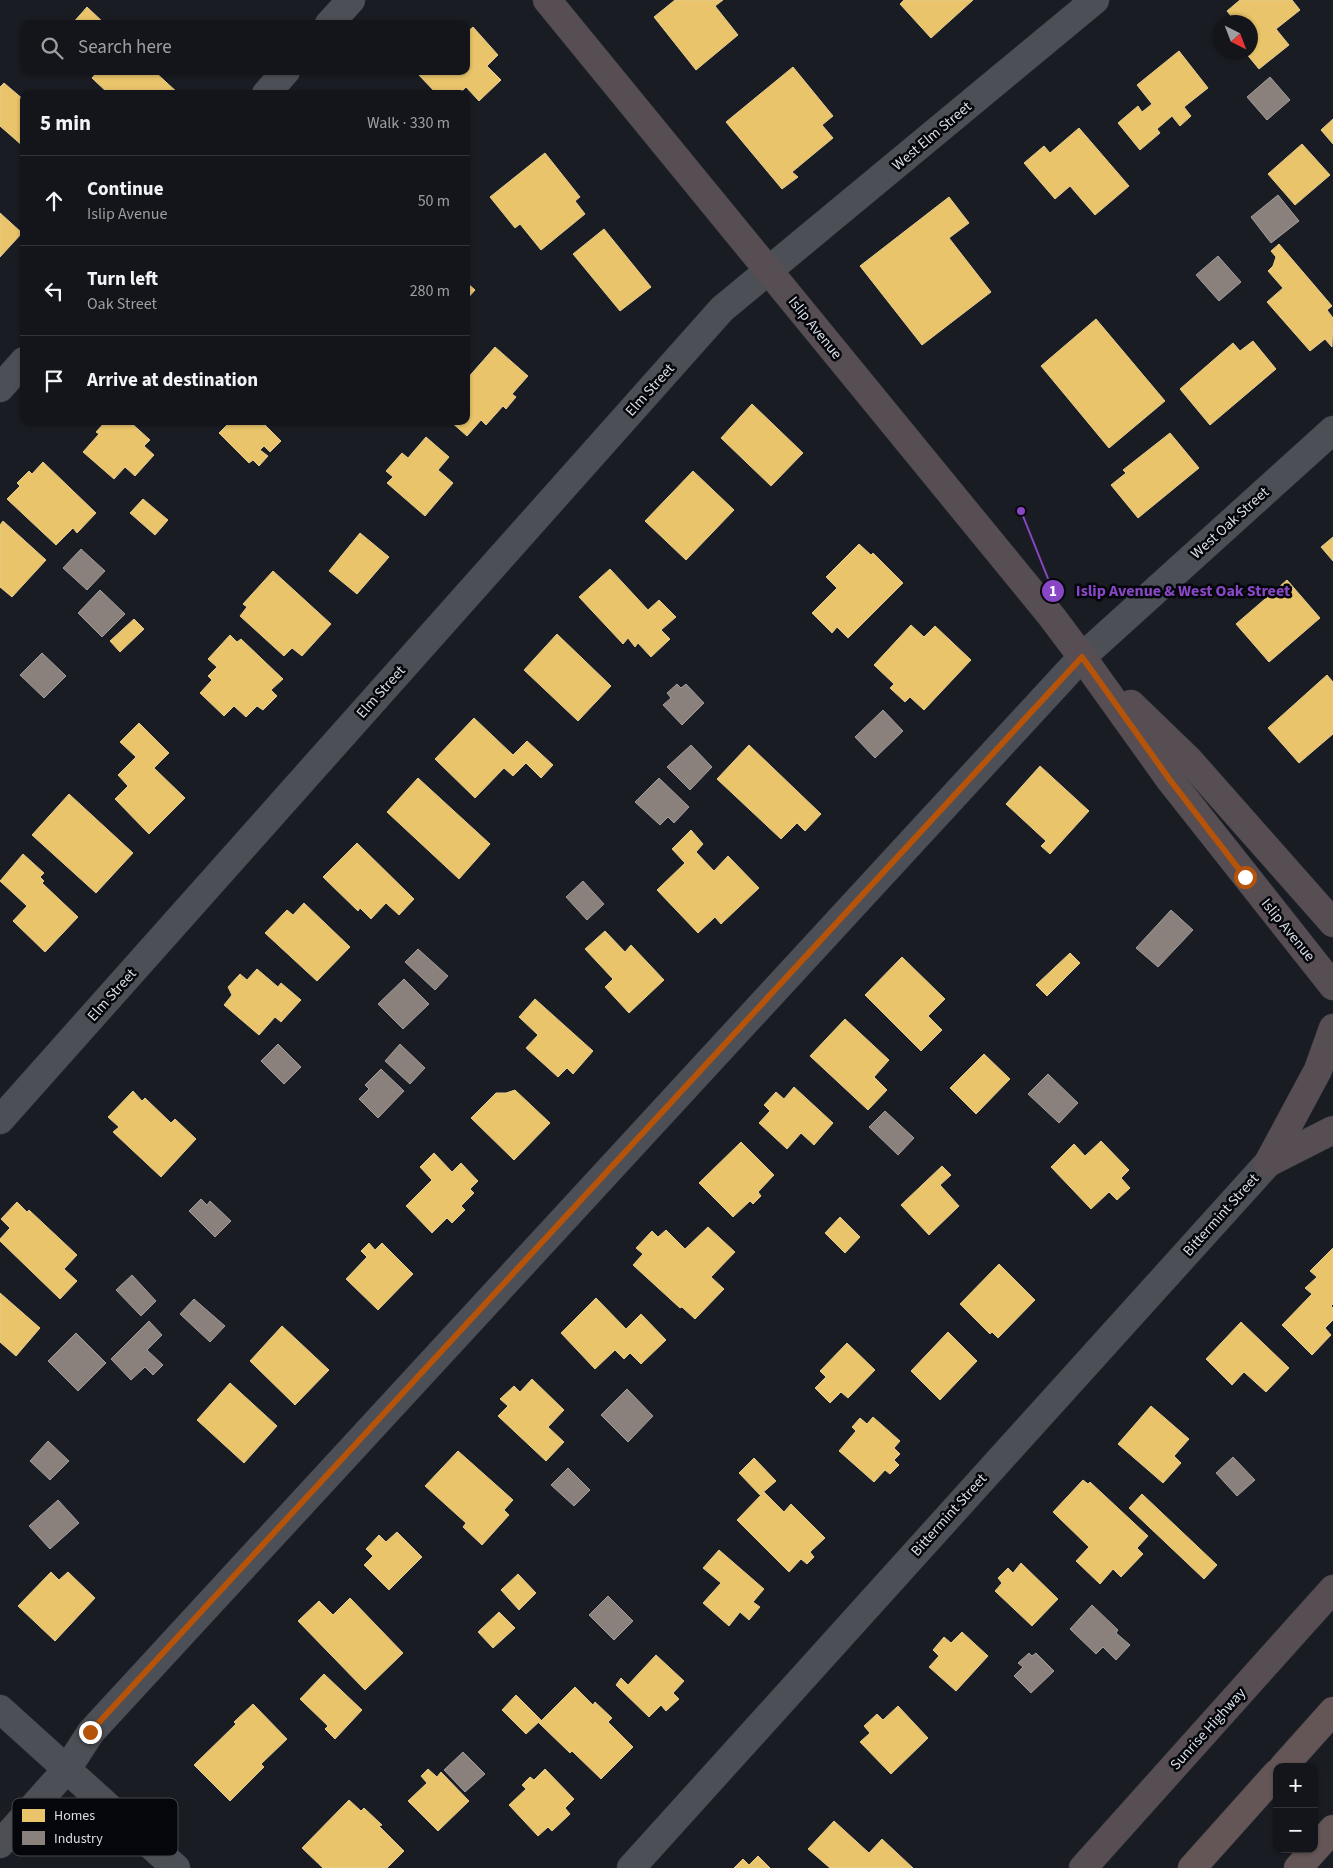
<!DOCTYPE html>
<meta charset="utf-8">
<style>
body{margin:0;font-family:"Source Sans 3",sans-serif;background:#1d1e23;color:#f1f3f6}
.controls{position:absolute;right:15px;bottom:15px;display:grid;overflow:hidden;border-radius:10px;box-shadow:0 1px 4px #0004}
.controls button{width:45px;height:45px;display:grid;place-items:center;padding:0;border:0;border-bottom:1px solid #333439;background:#14151a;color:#f1f3f6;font:25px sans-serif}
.compass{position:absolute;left:1213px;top:15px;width:45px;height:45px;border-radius:50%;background:#14151a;box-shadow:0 1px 4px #0004;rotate:138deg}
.stop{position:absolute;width:15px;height:15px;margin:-11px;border:4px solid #b45309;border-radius:50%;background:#fff}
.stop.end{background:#b45309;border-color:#fff;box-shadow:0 1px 5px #0008}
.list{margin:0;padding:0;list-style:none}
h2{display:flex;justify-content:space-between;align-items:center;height:65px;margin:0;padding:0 20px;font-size:21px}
h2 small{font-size:16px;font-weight:400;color:#9d9fa2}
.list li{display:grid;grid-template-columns:32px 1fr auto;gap:15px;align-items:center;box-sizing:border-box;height:90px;padding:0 20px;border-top:1px solid #333439}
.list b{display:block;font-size:19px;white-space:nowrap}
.list p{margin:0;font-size:16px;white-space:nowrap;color:#9d9fa2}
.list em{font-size:16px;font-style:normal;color:#9d9fa2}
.icon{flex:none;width:28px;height:28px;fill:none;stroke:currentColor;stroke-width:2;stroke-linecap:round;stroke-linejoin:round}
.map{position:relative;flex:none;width:1333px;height:1868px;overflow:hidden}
.search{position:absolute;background:#14151a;box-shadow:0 1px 4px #0004;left:20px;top:20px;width:450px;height:55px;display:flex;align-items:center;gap:12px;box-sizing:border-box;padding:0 18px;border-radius:10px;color:#9d9fa2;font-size:19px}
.panel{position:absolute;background:#14151a;box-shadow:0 1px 4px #0004;left:20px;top:90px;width:450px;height:335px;border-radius:10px}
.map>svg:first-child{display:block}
.homes{fill:#e9c46a;stroke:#e4cc90}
.industry{fill:#8a817c;stroke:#a29d9c}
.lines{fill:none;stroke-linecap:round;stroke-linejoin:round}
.minor-casing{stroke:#34363c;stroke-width:29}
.major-casing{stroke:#34363c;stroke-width:29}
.highway-casing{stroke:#34363c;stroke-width:29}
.minor{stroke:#4c4f55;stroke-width:28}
.major{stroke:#564e52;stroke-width:28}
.highway{stroke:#645657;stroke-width:28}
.route{stroke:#b45309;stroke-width:6}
.labels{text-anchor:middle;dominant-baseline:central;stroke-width:5;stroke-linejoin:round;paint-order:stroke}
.street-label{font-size:15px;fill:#dadee7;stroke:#04060b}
.key{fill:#04060b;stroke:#44474d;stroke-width:1}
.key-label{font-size:14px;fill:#dadee7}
.leader{fill:none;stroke:#8947c5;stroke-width:2}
.callout-dot{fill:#8947c5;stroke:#04060b;stroke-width:2}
.mark-label{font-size:15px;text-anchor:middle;font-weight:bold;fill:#fff}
.callout-label{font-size:16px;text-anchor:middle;font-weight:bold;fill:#8947c5;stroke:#04060b;stroke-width:5;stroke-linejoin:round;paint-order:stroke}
</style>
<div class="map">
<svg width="1333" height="1868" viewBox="0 0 1333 1868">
<rect width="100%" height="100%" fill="#1a1c23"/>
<!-- homes -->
<g class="homes">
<path d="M675,0H723L715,6L738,35L696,70L654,17Z"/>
<path d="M904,0H973L931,38L900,4Z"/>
<path d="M1240,0H1292L1300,10L1276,29L1289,45L1259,69L1245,52H1250V45L1253,43L1250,40V22H1236L1227,11Z"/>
<path d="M87,7L105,24H72Z"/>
<path d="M473,27L498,55L487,66L501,80L479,101L466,87L459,94H437L416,72L466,71V33Z"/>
<path d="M1179,51L1208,88L1184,107L1191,116L1180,126L1172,116L1157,129L1160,133L1140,150L1118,123L1138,106L1142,112L1152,104L1137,85Z"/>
<path d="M793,67L833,116L822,125L833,138L792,172L798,177L782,189L726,122Z"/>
<path d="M98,71H154L179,94H109L92,78Z"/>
<path d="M4,83L24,100V147L0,126V87Z"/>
<path d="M1333,119V144L1321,130Z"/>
<path d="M1079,128L1129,186L1095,215L1070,186L1055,199L1024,163L1044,146L1050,153Z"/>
<path d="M1302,144L1330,175L1295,205L1268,174Z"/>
<path d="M545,153L580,197L575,201L585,214L541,250L520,224L515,228L490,197Z"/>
<path d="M949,197L969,223L949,238L991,292L922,345L860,266Z"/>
<path d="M0,213L22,233L0,257Z"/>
<path d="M604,229L651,287L620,311L573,254Z"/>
<path d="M1279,244L1332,306L1327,310L1333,318L1332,347L1325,339L1310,351L1267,302L1283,288L1268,271L1273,266L1276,257L1271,251Z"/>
<path d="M466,282L475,290L466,300Z"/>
<path d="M1096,319L1165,401L1109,448L1041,366Z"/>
<path d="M1253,341L1276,369L1210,425L1180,389L1233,343L1240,351Z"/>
<path d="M495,347L528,376L512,394L516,397L506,409L503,406L486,425L481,420L467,436L450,421H466V380Z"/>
<path d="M752,404L803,453L771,486L721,438Z"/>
<path d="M106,421H129L150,440L144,446L154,455L135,476L125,467L114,479L83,452L99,434L96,432Z"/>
<path d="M231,421H261L281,441L270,452L264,446L260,450L268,456L259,466L253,460L249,463L219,433Z"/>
<path d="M1170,433L1199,468L1138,518L1111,485L1126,473L1123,470Z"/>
<path d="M426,437L449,457L438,470L453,483L425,516L387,483L393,477L386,471L402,453L408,458Z"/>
<path d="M43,462L96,513L77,533L73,528L56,545L7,499L20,486L17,483L29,471L32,474Z"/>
<path d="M693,471L734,510L686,560L645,521Z"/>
<path d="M143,499L168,520L155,535L130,513Z"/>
<path d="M3,521L46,560L12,597L0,587V525Z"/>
<path d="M360,533L389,557L357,594L329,571Z"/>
<path d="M1333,537V561L1321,547Z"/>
<path d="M859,544L871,555L873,553L903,583L848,638L837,627L832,633L812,613L837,588L826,577Z"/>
<path d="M610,569L648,610L659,600L676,617L661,630L670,639L651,657L638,643L635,647L628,638L623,644L579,597Z"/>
<path d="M273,571L331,624L302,656L292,648L284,656L240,616L247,607L243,604Z"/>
<path d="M1287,580L1320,618L1269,662L1236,624Z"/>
<path d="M134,619L144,629L120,652L110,641Z"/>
<path d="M911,625L924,637L935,626L971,660L924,710L910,697L905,702L890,688L894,684L874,665Z"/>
<path d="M557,634L611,686L578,721L524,670Z"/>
<path d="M230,635L237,642L241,639L283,679L271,690L277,696L263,710L257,706L246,717L234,706L224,716L200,693L212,680L208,676L217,667L208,659Z"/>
<path d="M1327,675L1333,682V734L1299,763L1268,728Z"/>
<path d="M474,718L513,755L527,741L553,765L541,778L526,763L513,776L504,768L475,798L435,759Z"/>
<path d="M139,723L169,753L154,768L185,798L149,834L115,799L128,786L118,775L136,757L120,742Z"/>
<path d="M749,745L821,814L805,831L797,823L781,839L717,779Z"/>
<path d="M1040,766L1089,811L1050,854L1041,846L1046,841L1006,804Z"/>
<path d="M418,778L490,844L459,879L387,812Z"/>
<path d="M69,794L133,853L96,893L32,835Z"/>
<path d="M691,830L703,844L696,852L714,871L728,856L759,888L721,924L715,917L698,933L657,890L685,863L672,849Z"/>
<path d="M357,843L414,899L399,915L386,903L371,919L360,908L358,911L323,877Z"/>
<path d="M23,854L44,873L40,877L44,881L42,883L78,917L45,952L13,921L27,906L0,881Z"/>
<path d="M304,903L350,947L317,981L265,933L287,910L293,915Z"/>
<path d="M605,931L625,952L631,945L664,980L629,1013L605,987L613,979L585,949Z"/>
<path d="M1070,953L1080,963L1047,996L1036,985Z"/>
<path d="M902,957L945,999L928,1016L942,1030L921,1051L865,995Z"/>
<path d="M257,969L278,987L281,983L301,1000L281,1022L275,1017L259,1035L224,1005L232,995L228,987L240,974L247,980Z"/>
<path d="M535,999L593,1051L573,1074L567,1068L558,1077L526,1048L538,1035L519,1017Z"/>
<path d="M845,1019L889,1060L874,1077L887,1090L868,1110L810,1056Z"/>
<path d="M984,1054L1010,1079L976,1114L950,1088Z"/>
<path d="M794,1087L833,1123L814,1145L801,1133L787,1149L759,1123L770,1111L764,1105L776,1092L784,1099Z"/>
<path d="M515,1090L550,1123L514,1160L471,1118L496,1093H506Z"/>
<path d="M133,1091L142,1101L145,1098L171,1123L175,1119L196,1139L161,1177L113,1132L119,1127L108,1117Z"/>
<path d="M1101,1141L1129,1170L1121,1178L1130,1188L1117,1200L1109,1192L1091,1209L1051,1167L1074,1144L1085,1156Z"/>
<path d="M741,1142L774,1175L758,1192L761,1196L753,1204L750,1201L733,1217L699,1183Z"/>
<path d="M434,1153L452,1172L461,1163L478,1181L470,1189L474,1193L461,1206L465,1210L452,1223L447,1218L432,1233L406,1206L432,1180L420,1167Z"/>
<path d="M942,1166L951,1175L940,1185L959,1206L929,1235L901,1205Z"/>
<path d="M17,1202L27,1212L29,1210L77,1255L64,1269L77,1281L60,1299L0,1241V1239L10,1228L1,1219Z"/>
<path d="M840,1217L860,1237L845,1253L825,1233Z"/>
<path d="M708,1227L735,1252L711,1277L724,1289L695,1319L682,1307L680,1308L633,1265L643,1254L636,1248L652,1231L658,1237L666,1230L685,1249Z"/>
<path d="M369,1243L375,1250L382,1243L413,1274L378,1310L346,1279L367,1257L361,1251Z"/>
<path d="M1333,1248V1304L1331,1306L1333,1308V1320L1325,1328L1331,1335L1312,1355L1282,1325L1312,1294L1305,1288L1317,1277L1310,1271Z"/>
<path d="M999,1264L1035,1300L998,1338L992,1332L990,1334L960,1304Z"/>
<path d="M0,1293L40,1328L16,1356L0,1342Z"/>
<path d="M596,1298L626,1329L641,1314L666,1340L641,1364L630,1353L624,1359L615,1350L595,1369L561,1333Z"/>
<path d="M1241,1322L1289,1368L1266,1392L1244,1372L1232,1385L1206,1359Z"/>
<path d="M282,1326L329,1370L295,1405L250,1361Z"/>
<path d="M948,1332L977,1361L940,1400L911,1371Z"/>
<path d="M847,1343L875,1370L848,1398L841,1392L830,1403L815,1388L826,1377L820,1371Z"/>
<path d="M532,1379L564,1410L548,1427L564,1442L546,1461L498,1416L508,1406L500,1399L514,1386L520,1392Z"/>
<path d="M230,1383L277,1426L244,1463L197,1420Z"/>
<path d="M1151,1406L1189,1439L1174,1456L1181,1463L1163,1483L1118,1444Z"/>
<path d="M873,1417L900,1441L894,1448L900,1454L894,1460L899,1465L890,1474L885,1470L874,1482L839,1451L856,1431L852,1427L860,1418L867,1424Z"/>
<path d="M458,1451L513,1500L504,1510L509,1515L482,1545L463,1527L466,1523L425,1486Z"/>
<path d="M754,1458L776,1481L760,1495L739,1473Z"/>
<path d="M1083,1480L1088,1484L1090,1482L1148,1536L1137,1548L1143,1554L1121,1577L1113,1569L1100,1584L1076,1561L1089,1547L1053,1512Z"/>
<path d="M764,1492L784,1512L791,1504L825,1538L810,1552L814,1557L807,1564L801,1559L789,1572L737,1520Z"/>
<path d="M1142,1494L1217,1565L1204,1579L1129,1508Z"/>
<path d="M397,1532L422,1557L389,1590L364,1565L373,1556L366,1549L379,1535L386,1542Z"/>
<path d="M719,1550L764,1589L753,1602L760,1607L749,1620L740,1612L729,1626L703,1603L721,1583L703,1568Z"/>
<path d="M1021,1563L1058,1599L1032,1626L995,1591L1002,1583L998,1578L1008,1568L1013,1573Z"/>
<path d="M51,1572L59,1580L68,1572L95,1598L55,1641L18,1606Z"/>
<path d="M518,1574L536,1593L519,1610L501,1590Z"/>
<path d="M350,1598L403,1653L365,1690L298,1621L319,1601L333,1615Z"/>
<path d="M499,1612L515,1628L493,1648L478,1632Z"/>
<path d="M962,1632L988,1656L956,1691L929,1667L939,1656L933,1650L944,1637L951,1643Z"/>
<path d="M656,1655L684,1681L673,1693L679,1699L666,1711L661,1705L649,1717L616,1685L621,1678L628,1685Z"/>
<path d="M324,1674L362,1710L335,1739L325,1729L328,1726L300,1699Z"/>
<path d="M575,1687L593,1705L595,1702L612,1718L608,1722L633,1747L601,1779L572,1751L570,1753L539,1723Z"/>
<path d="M516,1695L541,1720L526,1734L502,1710Z"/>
<path d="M253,1704L287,1739L261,1764L264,1767L230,1801L194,1765L236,1724L234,1722Z"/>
<path d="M898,1706L928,1738L891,1774L860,1742L870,1733L864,1726L877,1714L883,1720Z"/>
<path d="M428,1769L437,1777L441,1772L469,1801L438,1831L408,1801L427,1783L421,1776Z"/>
<path d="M545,1769L574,1799L565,1808L570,1814L552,1831L548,1827L538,1836L509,1805L526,1789L522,1785L530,1777L534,1780Z"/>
<path d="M349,1800L361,1811L364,1808L382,1825L379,1826L404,1851L387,1868H323L302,1848Z"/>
<path d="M834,1821L869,1853L882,1839L913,1868H830L808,1849Z"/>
<path d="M758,1856L770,1868H734L743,1859L749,1865Z"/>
</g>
<!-- industry -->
<g class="industry">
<path d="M1270,77L1290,100L1267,120L1247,97Z"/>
<path d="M1278,195L1299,221L1271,243L1251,217Z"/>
<path d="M1218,256L1241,282L1219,301L1196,275Z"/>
<path d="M81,549L105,571L87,590L63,568Z"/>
<path d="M100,590L125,614L102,637L78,613Z"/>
<path d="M42,653L66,676L44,698L20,675Z"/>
<path d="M677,684L681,688L686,684L704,703L682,725L663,705L671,698L667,693Z"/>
<path d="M883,710L903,731L875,758L855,737Z"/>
<path d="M691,745L712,767L690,790L667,767Z"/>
<path d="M659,778L689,807L674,823L668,817L660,825L635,802Z"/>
<path d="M583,881L604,904L587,920L566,897Z"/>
<path d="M1171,910L1193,930L1158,967L1136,948Z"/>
<path d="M418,949L448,976L435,990L405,962Z"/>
<path d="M404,979L429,1004L403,1029L378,1004Z"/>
<path d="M278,1044L301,1067L284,1084L261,1061Z"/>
<path d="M400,1044L425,1068L410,1084L385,1061Z"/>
<path d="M381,1069L404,1091L378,1118L359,1099L369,1089L365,1085Z"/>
<path d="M1048,1074L1078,1103L1059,1123L1028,1094Z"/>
<path d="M885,1111L914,1138L898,1155L869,1127Z"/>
<path d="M201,1199L207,1205L210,1201L231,1221L215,1237L189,1211Z"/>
<path d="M132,1275L156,1301L141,1316L116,1290Z"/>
<path d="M194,1299L225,1326L210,1342L180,1314Z"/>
<path d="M149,1321L162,1335L147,1350L163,1365L153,1375L145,1367L131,1380L111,1359Z"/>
<path d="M76,1333L106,1363L78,1391L48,1361Z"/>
<path d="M627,1389L653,1416L628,1442L601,1415Z"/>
<path d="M48,1441L69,1461L50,1480L30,1461Z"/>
<path d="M1233,1457L1255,1480L1237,1496L1216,1473Z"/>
<path d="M568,1468L590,1490L574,1506L551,1485Z"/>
<path d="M58,1500L79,1523L50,1549L29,1526Z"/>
<path d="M608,1596L633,1621L614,1640L589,1615Z"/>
<path d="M1092,1605L1118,1630L1116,1633L1130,1645L1116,1660L1103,1647L1096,1654L1070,1629Z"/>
<path d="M1029,1653L1032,1656L1036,1653L1054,1671L1031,1693L1014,1676L1023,1667L1018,1663Z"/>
<path d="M463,1752L485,1774L465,1792L444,1770Z"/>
</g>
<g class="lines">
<!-- minor casing -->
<g class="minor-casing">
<g id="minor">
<path d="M329,24L351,0"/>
<path d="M266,94L286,71"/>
<path d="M0,388L24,361"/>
<path d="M0,1120L722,309L1095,0"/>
<path d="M0,1709L176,1868"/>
<path d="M0,1844L67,1769L91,1732L1082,657L1333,430"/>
<path d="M631,1868L1268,1163"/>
</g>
</g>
<!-- major casing -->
<g class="major-casing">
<g id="major">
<path d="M547,0L1052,617L1082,657L1170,780L1333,986"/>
<path d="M1131,704L1189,760L1333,923"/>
<path d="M1268,1163L1318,1070L1333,1028"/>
<path d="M1268,1163L1333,1130"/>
<path d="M1083,1868L1333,1589"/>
</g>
</g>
<!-- highway casing -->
<g class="highway-casing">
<g id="highway">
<path d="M1283,1767L1333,1711"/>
<path d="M1192,1868L1277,1773"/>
<path d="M1298,1868L1333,1829"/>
</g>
</g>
<!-- minor -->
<use href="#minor" class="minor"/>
<!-- major -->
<use href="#major" class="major"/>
<!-- highway -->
<use href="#highway" class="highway"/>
</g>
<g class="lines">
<!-- route -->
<path class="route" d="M90,1732L1082,657L1170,780L1245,877"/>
</g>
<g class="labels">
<!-- street labels -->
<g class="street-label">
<text transform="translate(932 136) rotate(-40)">West Elm Street</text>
<text transform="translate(815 328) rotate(51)">Islip Avenue</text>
<text transform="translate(650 390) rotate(-48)">Elm Street</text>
<text transform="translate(1230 523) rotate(-42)">West Oak Street</text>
<text transform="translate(381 692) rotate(-48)">Elm Street</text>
<text transform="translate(1288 930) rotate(51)">Islip Avenue</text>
<text transform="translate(112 995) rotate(-48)">Elm Street</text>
<text transform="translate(1221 1215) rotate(-48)">Bittermint Street</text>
<text transform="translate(949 1515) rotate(-48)">Bittermint Street</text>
<text transform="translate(1208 1729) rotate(-48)">Sunrise Highway</text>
</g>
</g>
<!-- legend -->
<rect x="12" y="1798" width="166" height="58" rx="8" class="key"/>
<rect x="22" y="1809" width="23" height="13" fill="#e9c46a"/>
<rect x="22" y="1831" width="23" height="14" fill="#8a817c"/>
<g class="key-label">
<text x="54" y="1820">Homes</text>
<text x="54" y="1843">Industry</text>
</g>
<!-- callouts -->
<path class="leader" d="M1021 511L1053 591"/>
<g class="callout-dot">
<circle cx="1021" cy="511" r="5"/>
<circle cx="1053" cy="591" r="12"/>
</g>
<g class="mark-label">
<text x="1053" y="596">1</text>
</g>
<g class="callout-label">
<text x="1183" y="596">Islip Avenue &amp; West Oak Street</text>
</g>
</svg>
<div class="controls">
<button>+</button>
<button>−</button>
</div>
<svg class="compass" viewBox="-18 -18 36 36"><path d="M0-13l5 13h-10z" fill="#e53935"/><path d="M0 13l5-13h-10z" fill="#9d9fa2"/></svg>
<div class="stop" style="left:1245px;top:877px"></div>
<div class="stop end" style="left:90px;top:1732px"></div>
<div class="search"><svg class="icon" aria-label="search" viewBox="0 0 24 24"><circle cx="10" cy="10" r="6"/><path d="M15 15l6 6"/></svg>Search here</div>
<section class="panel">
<h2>5 min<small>Walk · 330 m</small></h2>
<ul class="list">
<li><svg class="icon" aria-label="ahead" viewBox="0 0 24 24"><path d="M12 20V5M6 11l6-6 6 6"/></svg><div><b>Continue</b><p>Islip Avenue</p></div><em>50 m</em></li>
<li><svg class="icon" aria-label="left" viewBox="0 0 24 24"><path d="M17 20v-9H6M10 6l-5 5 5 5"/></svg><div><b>Turn left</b><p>Oak Street</p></div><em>280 m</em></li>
<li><svg class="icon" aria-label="arrive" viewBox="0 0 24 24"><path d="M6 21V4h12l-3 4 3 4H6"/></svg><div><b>Arrive at destination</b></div></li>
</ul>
</section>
</div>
